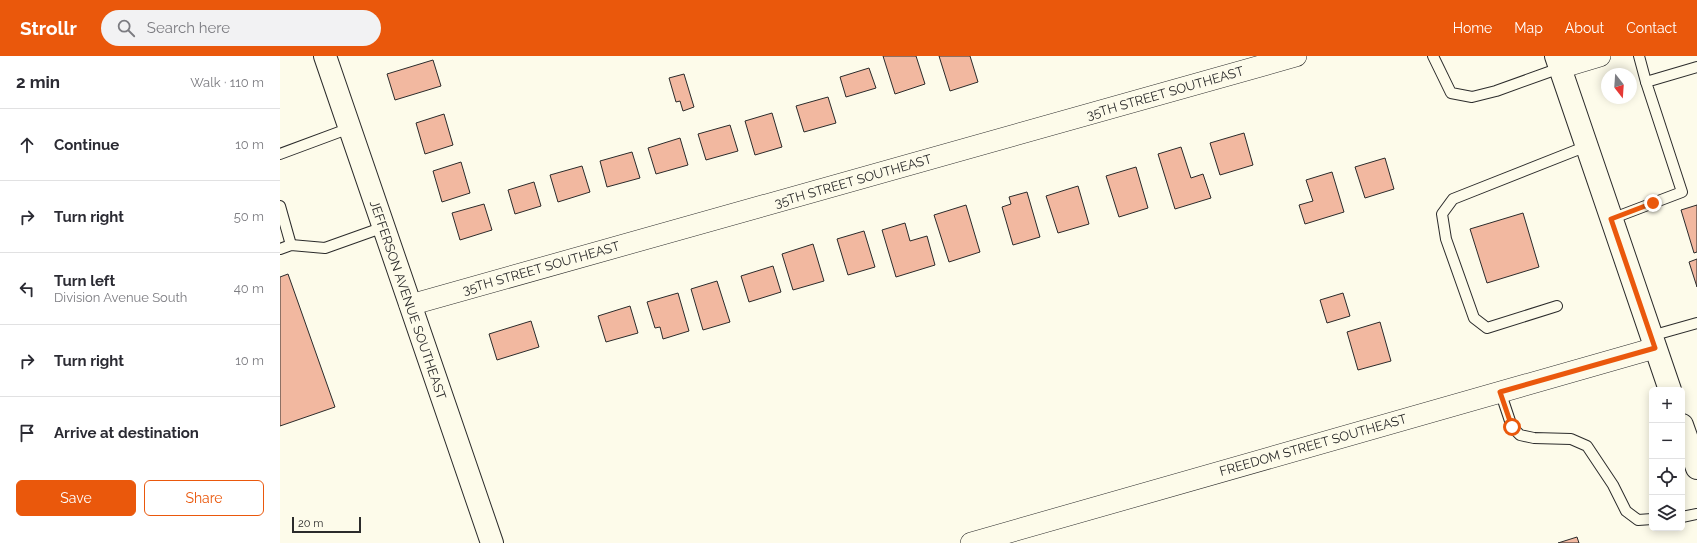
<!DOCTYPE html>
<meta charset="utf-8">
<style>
body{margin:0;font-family:Raleway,sans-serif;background:#f2f2f3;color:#2b2b33}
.controls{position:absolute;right:12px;bottom:12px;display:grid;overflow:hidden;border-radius:6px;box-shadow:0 2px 10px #0003}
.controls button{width:36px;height:36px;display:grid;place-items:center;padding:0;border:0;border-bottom:1px solid #e1e1e2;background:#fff;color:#2b2b33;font:20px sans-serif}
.compass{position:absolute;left:1321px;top:12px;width:36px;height:36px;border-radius:50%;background:#fff;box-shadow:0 2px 10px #0003;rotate:163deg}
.scale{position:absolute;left:12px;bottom:10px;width:69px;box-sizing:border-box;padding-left:4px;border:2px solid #2b2b2b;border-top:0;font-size:11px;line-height:14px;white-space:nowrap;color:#2b2b2b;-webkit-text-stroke:3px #fdfbea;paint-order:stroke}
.stop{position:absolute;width:12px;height:12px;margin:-9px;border:3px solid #ea580c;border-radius:50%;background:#fff}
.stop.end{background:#ea580c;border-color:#fff;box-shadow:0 1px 4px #0008}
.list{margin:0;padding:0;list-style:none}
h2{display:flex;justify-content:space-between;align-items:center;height:52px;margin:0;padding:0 16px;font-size:17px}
h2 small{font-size:13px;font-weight:400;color:#7c7c81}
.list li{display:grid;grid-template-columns:26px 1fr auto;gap:12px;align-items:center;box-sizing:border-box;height:72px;padding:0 16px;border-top:1px solid #e1e1e2}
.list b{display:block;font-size:15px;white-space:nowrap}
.list p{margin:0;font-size:13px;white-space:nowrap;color:#7c7c81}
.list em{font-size:13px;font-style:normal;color:#7c7c81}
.actions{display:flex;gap:8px;padding:12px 16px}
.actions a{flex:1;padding:9px 0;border:1px solid #ea580c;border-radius:6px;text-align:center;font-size:14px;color:#ea580c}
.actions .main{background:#ea580c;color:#fff}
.icon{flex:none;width:22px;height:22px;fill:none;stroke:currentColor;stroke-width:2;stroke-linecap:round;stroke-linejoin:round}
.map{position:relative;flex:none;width:1417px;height:487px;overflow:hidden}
header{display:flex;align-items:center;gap:24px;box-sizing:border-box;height:56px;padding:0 20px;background:#ea580c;color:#fff}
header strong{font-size:19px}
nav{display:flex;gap:22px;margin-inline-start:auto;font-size:14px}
.search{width:280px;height:36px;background:#f2f2f3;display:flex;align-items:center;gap:10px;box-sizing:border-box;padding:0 14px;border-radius:22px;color:#7c7c81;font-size:15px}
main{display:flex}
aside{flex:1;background:#fff}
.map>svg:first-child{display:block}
.building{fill:#f2b8a0;stroke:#2b2b2b}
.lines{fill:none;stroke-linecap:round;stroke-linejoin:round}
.lane-casing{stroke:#2b2b2b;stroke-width:12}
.street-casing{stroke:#2b2b2b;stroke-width:22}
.secondary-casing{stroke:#2b2b2b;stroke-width:24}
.primary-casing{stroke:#2b2b2b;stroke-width:24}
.lane{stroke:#fdfbea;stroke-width:10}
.street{stroke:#fdfbea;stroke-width:21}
.secondary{stroke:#fdfbea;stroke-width:22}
.primary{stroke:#fdfbea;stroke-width:22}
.route{stroke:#ea580c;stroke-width:5}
.labels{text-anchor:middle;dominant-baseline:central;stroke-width:3;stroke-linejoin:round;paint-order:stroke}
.street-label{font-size:13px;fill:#2b2b2b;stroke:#fdfbea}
</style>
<header>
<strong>Strollr</strong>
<div class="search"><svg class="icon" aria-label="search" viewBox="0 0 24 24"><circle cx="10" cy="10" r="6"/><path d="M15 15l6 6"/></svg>Search here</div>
<nav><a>Home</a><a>Map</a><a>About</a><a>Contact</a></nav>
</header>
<main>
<aside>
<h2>2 min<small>Walk · 110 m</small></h2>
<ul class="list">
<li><svg class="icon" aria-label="ahead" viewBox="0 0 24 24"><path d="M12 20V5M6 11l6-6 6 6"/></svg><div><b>Continue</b></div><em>10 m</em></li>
<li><svg class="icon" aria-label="right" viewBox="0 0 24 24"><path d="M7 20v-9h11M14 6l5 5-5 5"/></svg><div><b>Turn right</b></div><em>50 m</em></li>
<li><svg class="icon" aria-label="left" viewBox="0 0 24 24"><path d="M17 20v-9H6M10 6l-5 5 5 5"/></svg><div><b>Turn left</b><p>Division Avenue South</p></div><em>40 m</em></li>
<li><svg class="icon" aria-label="right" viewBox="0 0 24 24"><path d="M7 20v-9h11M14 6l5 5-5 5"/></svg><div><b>Turn right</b></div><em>10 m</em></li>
<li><svg class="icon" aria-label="arrive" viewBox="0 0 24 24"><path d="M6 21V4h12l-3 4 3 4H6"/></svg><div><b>Arrive at destination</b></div></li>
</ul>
<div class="actions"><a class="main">Save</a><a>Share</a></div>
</aside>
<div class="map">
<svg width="1417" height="487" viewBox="0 0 1417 487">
<rect width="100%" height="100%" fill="#fdfbea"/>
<!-- building -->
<g class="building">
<path d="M603,0H636L645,28L615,38Z"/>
<path d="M659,0H690L698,26L670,35Z"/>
<path d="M153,4L161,30L115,44L107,18Z"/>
<path d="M589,12L596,32L566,41L560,21Z"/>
<path d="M404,18L414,51L403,55L400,45L396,46L389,22Z"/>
<path d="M548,41L556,67L524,76L516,50Z"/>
<path d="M492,57L502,91L475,99L465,65Z"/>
<path d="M164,58L173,89L145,98L136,67Z"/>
<path d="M450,69L458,95L426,104L418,78Z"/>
<path d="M964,77L973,109L940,119L930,87Z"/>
<path d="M400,82L408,109L376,118L368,92Z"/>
<path d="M901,91L911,122L923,118L931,142L895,153L878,98Z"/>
<path d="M352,96L360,122L327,131L320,105Z"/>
<path d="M1105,102L1114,133L1085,142L1075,111Z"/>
<path d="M181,106L190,137L162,146L153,115Z"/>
<path d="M302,110L310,136L278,146L270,119Z"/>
<path d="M856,111L868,152L839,161L826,120Z"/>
<path d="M1052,116L1064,156L1025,168L1019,149L1033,145L1026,124Z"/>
<path d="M254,126L261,150L235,158L228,134Z"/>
<path d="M798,130L809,168L778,177L766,140Z"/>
<path d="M747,136L760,181L733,189L722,151L731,148L729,141Z"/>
<path d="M204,148L212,174L180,184L172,157Z"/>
<path d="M686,149L700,196L669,206L654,159Z"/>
<path d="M1417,149V196L1414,197L1401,154Z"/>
<path d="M1243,157L1259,211L1207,227L1190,173Z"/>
<path d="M625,167L630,185L647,180L655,209L616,221L602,174Z"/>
<path d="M584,175L595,211L568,219L557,183Z"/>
<path d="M533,188L544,225L513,234L502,198Z"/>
<path d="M1417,203V231L1409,206Z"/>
<path d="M493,210L501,236L469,246L461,220Z"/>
<path d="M8,218L55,351L0,370V221Z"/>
<path d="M437,225L450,266L423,274L411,233Z"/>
<path d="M398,237L409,275L383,283L380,271L375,272L367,246Z"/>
<path d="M1063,237L1070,260L1047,267L1040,244Z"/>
<path d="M350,250L358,277L326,286L318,260Z"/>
<path d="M251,265L259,291L217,304L209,278Z"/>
<path d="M1100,266L1111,305L1078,314L1067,276Z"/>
<path d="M1297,481L1299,487H1278Z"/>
</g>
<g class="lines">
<!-- lane casing -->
<g class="lane-casing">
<g id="lane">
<path d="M1153,0L1171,37L1192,41L1216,35L1280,12"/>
<path d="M1359,0L1366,26"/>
<path d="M0,98L70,72"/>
<path d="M0,150L11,189"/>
<path d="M1331,163L1402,136L1366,26L1417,11"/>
<path d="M0,193L11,189L45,192L104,171"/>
<path d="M1277,250L1207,272L1194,262L1166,183L1162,158L1173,143L1307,90"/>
<path d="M1371,280L1417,267"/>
<path d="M1220,335L1232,371L1240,379L1254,382L1291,383L1307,390L1333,429L1346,455L1358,464L1372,463"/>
<path d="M1402,461L1417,458"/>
</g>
</g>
<!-- street casing -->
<g class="street-casing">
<g id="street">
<path d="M1280,12L1320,0"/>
<path d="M130,249L1016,0"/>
<path d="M691,487L1375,292"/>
</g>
</g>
<!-- secondary casing -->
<g class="secondary-casing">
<path id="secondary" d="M45,0L212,487"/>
</g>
<!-- primary casing -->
<g class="primary-casing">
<g id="primary">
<path d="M1276,0L1390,334"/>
<path d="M1402,369L1417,412"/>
</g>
</g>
<!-- lane -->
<use href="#lane" class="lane"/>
<!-- street -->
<use href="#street" class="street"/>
<!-- secondary -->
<use href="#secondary" class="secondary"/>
<!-- primary -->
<use href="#primary" class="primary"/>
</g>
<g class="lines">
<!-- route -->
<path class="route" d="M1232,371L1220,336L1375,292L1331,163L1373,147"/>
</g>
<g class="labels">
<!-- street labels -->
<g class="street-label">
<text transform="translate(885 37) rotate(-16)">35TH STREET SOUTHEAST</text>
<text transform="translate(573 125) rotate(-16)">35TH STREET SOUTHEAST</text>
<text transform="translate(261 212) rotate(-16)">35TH STREET SOUTHEAST</text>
<text transform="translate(128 244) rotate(71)">JEFFERSON AVENUE SOUTHEAST</text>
<text transform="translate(1033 389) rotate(-16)">FREEDOM STREET SOUTHEAST</text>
</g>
</g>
</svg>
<div class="controls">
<button>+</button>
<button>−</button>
<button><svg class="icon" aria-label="locate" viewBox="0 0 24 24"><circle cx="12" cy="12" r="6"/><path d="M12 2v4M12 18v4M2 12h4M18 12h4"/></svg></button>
<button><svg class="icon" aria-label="layers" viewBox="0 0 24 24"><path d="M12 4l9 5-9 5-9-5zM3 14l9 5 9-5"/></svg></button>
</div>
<svg class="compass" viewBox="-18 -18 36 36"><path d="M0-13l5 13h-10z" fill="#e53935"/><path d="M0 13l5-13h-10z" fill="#7c7c81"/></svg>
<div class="scale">20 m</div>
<div class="stop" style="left:1232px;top:371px"></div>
<div class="stop end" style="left:1373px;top:147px"></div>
</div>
</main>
